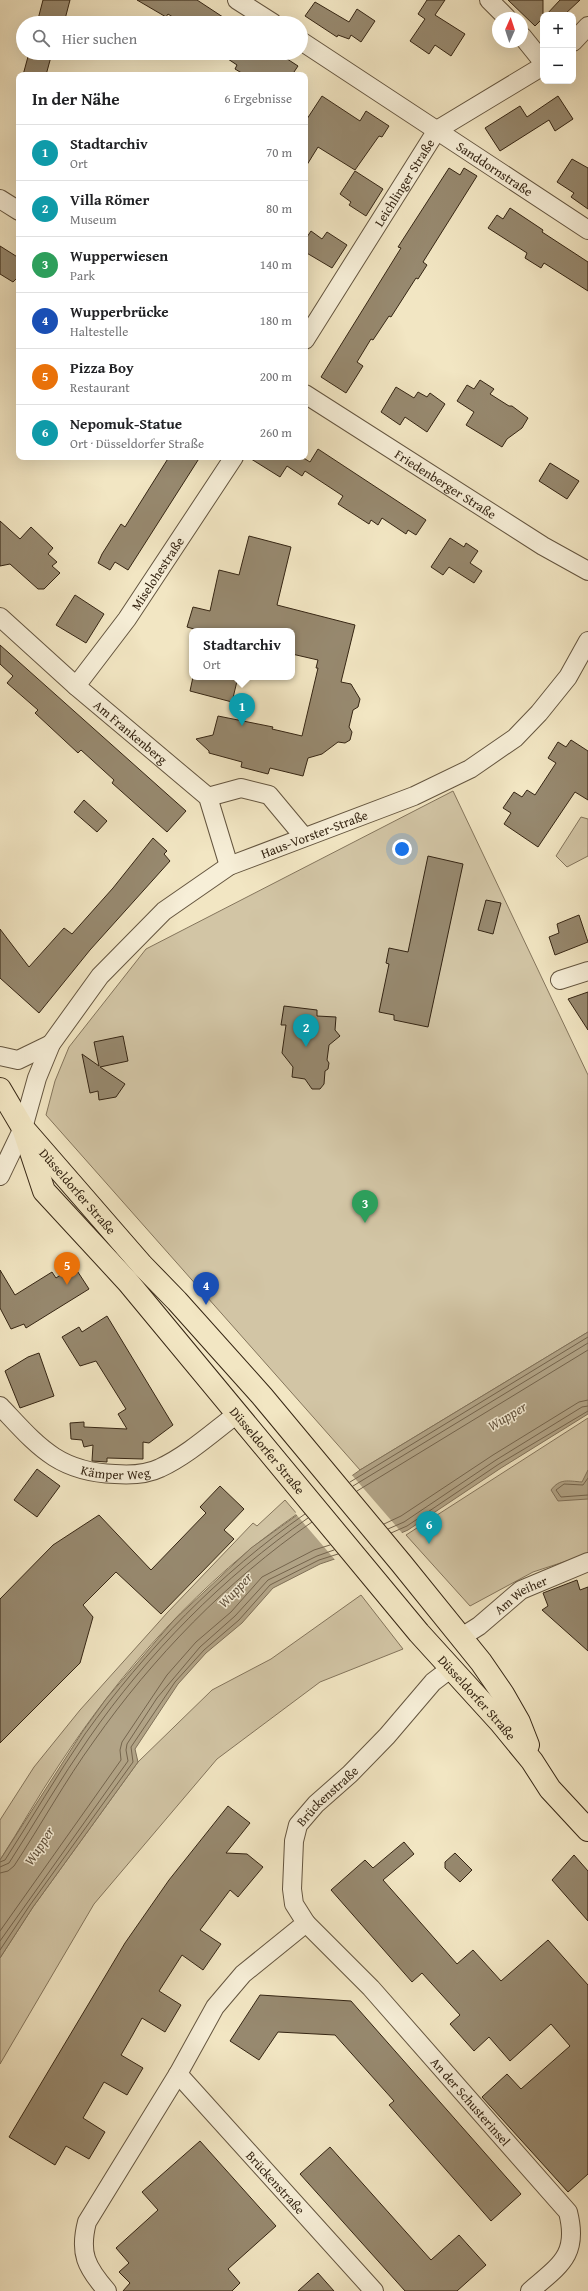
<!DOCTYPE html>
<html lang="de">
<meta charset="utf-8">
<style>
body{margin:0;font-family:"Gentium Book Plus",serif;background:#f2f2f2;color:#202124}
.controls{position:absolute;right:12px;top:12px;display:grid;overflow:hidden;border-radius:8px;box-shadow:0 4px 16px #0002}
.controls button{width:36px;height:36px;display:grid;place-items:center;padding:0;border:0;border-bottom:1px solid #e0e0e0;background:#fff;color:#202124;font:20px sans-serif}
.compass{position:absolute;left:492px;top:12px;width:36px;height:36px;border-radius:50%;background:#fff;box-shadow:0 4px 16px #0002;rotate:3deg}
.you{position:absolute;left:402px;top:849px;width:14px;height:14px;margin:-10px;border:3px solid #fff;border-radius:50%;background:#1a73e8;box-shadow:0 0 0 6px #1a73e833}
.badge{display:grid;place-items:center;width:26px;height:26px;border-radius:50%;background:#7c3aed;color:#fff;font-size:13px;font-weight:700}
.pin{position:absolute;translate:-50% -33px;filter:drop-shadow(0 1px 2px #0008)}
.pin::after{content:'';position:absolute;top:21px;width:14px;height:12px;background:inherit;clip-path:polygon(0 0,100% 0,50% 100%)}
.popup{position:absolute;left:189px;top:628px;width:106px;height:52px;box-sizing:border-box;display:grid;place-content:center;border-radius:8px;background:#fff;filter:drop-shadow(0 1px 3px #0005);font-size:13px;white-space:nowrap;color:#757577}
.popup b{font-size:15px;color:#202124}
.popup::after{content:'';position:absolute;left:50%;top:100%;margin-left:-8px;border:8px solid transparent;border-top-color:#fff}
.list{margin:0;padding:0;list-style:none}
h2{display:flex;justify-content:space-between;align-items:center;height:52px;margin:0;padding:0 16px;font-size:17px}
h2 small{font-size:13px;font-weight:400;color:#757577}
.list li{display:grid;grid-template-columns:26px 1fr auto;gap:12px;align-items:center;box-sizing:border-box;height:56px;padding:0 16px;border-top:1px solid #e0e0e0}
.list b{display:block;font-size:15px;white-space:nowrap}
.list p{margin:0;font-size:13px;white-space:nowrap;color:#757577}
.list em{font-size:13px;font-style:normal;color:#757577}
.icon{flex:none;width:22px;height:22px;fill:none;stroke:currentColor;stroke-width:2;stroke-linecap:round;stroke-linejoin:round}
.map{position:relative;flex:none;width:588px;height:2291px;overflow:hidden}
.search{position:absolute;background:#fff;box-shadow:0 4px 16px #0002;left:16px;top:16px;width:292px;height:44px;display:flex;align-items:center;gap:10px;box-sizing:border-box;padding:0 14px;border-radius:22px;color:#757577;font-size:15px}
.panel{position:absolute;background:#fff;box-shadow:0 4px 16px #0002;left:16px;top:72px;width:292px;height:388px;border-radius:8px}
.map>svg:first-child{display:block}
.green{fill:#d2c5a5;stroke:#84755c}
.water{fill:#b2a487;stroke:#807159}
.pier{fill:#f2e6c3}
.lines{fill:none;stroke-linecap:round;stroke-linejoin:round}
.shore{stroke:#74644d;stroke-width:1}
.building{fill:#97896f;stroke:#352513}
.minor-casing{stroke:#64553f;stroke-width:20}
.major-casing{stroke:#352513;stroke-width:24}
.minor{stroke:#f7efd8;stroke-width:18}
.major{stroke:#f2e6c3;stroke-width:22}
.labels{text-anchor:middle;dominant-baseline:central;stroke-width:3;stroke-linejoin:round;paint-order:stroke}
.street-label{font-size:13px;fill:#352513;stroke:#f7efd8}
.water-label{font-size:14px;font-style:italic;fill:#61513c;stroke:#f7efd8}
</style>
<div class="map">
<svg width="588" height="2291" viewBox="0 0 588 2291">
<rect width="100%" height="100%" fill="#f2e6c3"/>
<filter id="stains"><feTurbulence type="fractalNoise" baseFrequency=".005" numOctaves="4"/><feColorMatrix values="0 0 0 0 .2 0 0 0 0 .09 0 0 0 0 .02 0 0 0 .5 -.17"/></filter>
<radialGradient id="worn" r=".72"><stop offset=".6" stop-color="#630" stop-opacity="0"/><stop offset="1" stop-color="#630" stop-opacity=".3"/></radialGradient>
<!-- green -->
<g class="green">
<path d="M453,791L588,1075V1332L360,1470L46,1115L55,1081L69,1047L146,949Z"/>
<path d="M581,817L588,819V856L567,867L556,856Z"/>
<path d="M588,1418V1554L533,1572L470,1606L406,1535Z"/>
<path d="M285,1500L297,1514C202,1580 122,1669 59,1765C38,1796 20,1829 0,1860V1820L34,1767L80,1710L167,1613L253,1523L257,1526Z"/>
<path d="M361,1595L403,1649L320,1682L217,1759L94,1904L0,2064V1958L33,1907L138,1762L212,1690L271,1659Z"/>
</g>
<!-- water -->
<g class="water">
<path d="M588,1332V1414L501,1468L408,1530L364,1549L320,1564L273,1588L242,1623L206,1653L178,1684L135,1749L138,1762L33,1907L0,1958V1860L83,1731L106,1699L174,1620L251,1548L360,1470Z"/>
<path d="M588,1470V1499L558,1501L551,1490C560,1478 568,1481 582,1482Z"/>
</g>
<!-- pier -->
<path class="pier" d="M351,1474L403,1534L336,1561L295,1513Z"/>
<g class="lines">
<!-- shore -->
<g class="shore">
<path d="M588,1478L583,1485L564,1484L556,1490L561,1497L588,1495"/>
<path d="M350,1482L588,1337"/>
<path d="M353,1486L588,1343"/>
<path d="M357,1491L588,1350"/>
<path d="M384,1524L401,1516L493,1455L579,1402L588,1400"/>
<path d="M388,1529L404,1522L496,1460L582,1407L588,1406"/>
<path d="M391,1533L407,1526L499,1464L588,1411"/>
<path d="M0,1862L5,1860C32,1818 57,1775 85,1734C145,1650 220,1573 305,1514"/>
<path d="M0,1867L9,1863C36,1821 61,1778 89,1738C148,1653 223,1577 308,1518"/>
<path d="M0,1873L8,1871L14,1866C41,1825 65,1781 94,1741C153,1657 227,1581 312,1522"/>
<path d="M0,1931L121,1760L120,1750L122,1742L167,1675L196,1642L231,1612L262,1577L314,1550L330,1545"/>
<path d="M0,1941L128,1761L126,1750L127,1744L157,1698L200,1647L235,1616L268,1580L317,1556L334,1550"/>
<path d="M0,1950L30,1905L133,1762L131,1747L175,1682L204,1650L239,1620L270,1585L319,1560L338,1554"/>
</g>
</g>
<!-- building -->
<g class="building">
<path d="M43,0H70L64,23H37Z"/>
<path d="M137,0H197L232,23H182L168,14L166,17Z"/>
<path d="M427,0H445L435,15L465,34L451,56L435,45L429,54L410,41L425,19L418,14Z"/>
<path d="M508,0H543V18L535,26Z"/>
<path d="M560,0H580L564,15H546Z"/>
<path d="M315,2L349,22L357,9L375,21L361,42L351,35L349,39L338,35L337,37L305,16Z"/>
<path d="M29,53H52L46,75H23Z"/>
<path d="M219,53H278L298,66L292,75H245L235,69L237,65Z"/>
<path d="M322,96L360,121L366,111L389,126L382,137L379,136L355,170L318,147L305,168V122Z"/>
<path d="M558,96L573,119L555,131L549,120L500,151L485,128L520,106L527,117Z"/>
<path d="M572,159L588,168V209L571,197L574,193L557,182Z"/>
<path d="M449,168L460,175L464,168L477,176L423,262L427,265L418,279L416,278L391,317L389,316L373,340L371,339L357,362L363,366L346,393L321,377L401,248L398,247Z"/>
<path d="M355,171L383,189L366,216L349,205L351,202L340,194Z"/>
<path d="M510,208L543,230L542,232L588,262V291L544,263L541,268L525,258L527,253L488,228L497,215L503,219Z"/>
<path d="M311,231L322,239L327,232L347,245L332,268L305,252V240Z"/>
<path d="M0,246L19,258V276L13,282L0,274Z"/>
<path d="M480,380L494,389L490,394L509,406H512L528,418L522,428L507,439L502,447L466,425L474,412L457,401L467,385L474,389Z"/>
<path d="M396,387L414,398L418,392L427,397L430,393L445,404L427,432L405,417L400,425L381,412Z"/>
<path d="M318,449L426,520L416,535L408,530L406,534L382,518L378,525L371,520L369,524L338,504L343,496L305,471L302,476L287,466L280,477L248,457H302L310,462Z"/>
<path d="M169,457H200L128,570L115,562L110,570L98,563L102,554L121,524L125,527Z"/>
<path d="M550,463L579,481L567,499L539,481Z"/>
<path d="M0,521L20,539L31,527L53,548L48,554L57,562L52,566L60,573L44,589H38L10,564L0,566Z"/>
<path d="M249,536L291,547L277,605L355,625L341,682L351,684L360,699L358,707L353,710L349,727L352,732L350,740L345,743L338,742L322,754L308,758L303,776L270,768L268,774L241,767L242,762L209,753V751L196,739L213,735L218,716L273,727L272,729L302,736L318,668H316L318,660L292,654V631H201L187,627L193,607L210,611L219,570L239,575Z"/>
<path d="M450,538L464,547L466,543L478,551L470,563L482,571L474,583L449,567L443,575L431,567Z"/>
<path d="M75,595L104,614L86,643L56,625Z"/>
<path d="M0,645L186,811L167,832L112,783L114,780L81,750L78,753L35,713L38,710L7,683L13,676L0,664Z"/>
<path d="M193,677H238L232,702L190,691Z"/>
<path d="M571,740L588,751V800L575,792L538,847L504,824L511,813L503,808L514,792L522,797L527,790L535,795L556,763L548,758L558,742L566,747Z"/>
<path d="M84,800L107,821L97,832L74,812Z"/>
<path d="M153,838L167,851L164,854L170,861L90,950L39,1013L0,978V929L29,967L64,928L72,934L113,888Z"/>
<path d="M428,856L463,864L428,1027L394,1020V1015L379,1012L389,964L386,963L389,948L408,952Z"/>
<path d="M486,900L501,903L493,934L478,930Z"/>
<path d="M579,915L588,942L555,955L549,937L559,933L557,924Z"/>
<path d="M588,992V1030L568,999Z"/>
<path d="M284,1006L317,1010V1016L336,1017L335,1030L340,1036L329,1045L327,1060L329,1063L328,1069L325,1071L324,1084L320,1089H312L305,1079L292,1077L293,1067L282,1053L286,1025H281Z"/>
<path d="M123,1036L128,1061L100,1067L125,1084L116,1097L99,1100L98,1091L90,1093L82,1054L99,1066L94,1042Z"/>
<path d="M74,1266L89,1289L26,1328L24,1324L11,1329L0,1308V1270L15,1295L52,1272L56,1278Z"/>
<path d="M107,1316L173,1425L149,1443L143,1442V1459L107,1458V1462L92,1461L93,1445L84,1447L82,1440L71,1439L70,1423L84,1422V1427L127,1429L118,1414L126,1409L96,1361L80,1366L62,1337L79,1327L82,1332Z"/>
<path d="M39,1353L54,1396L20,1408L5,1371L28,1357Z"/>
<path d="M37,1469L60,1486L37,1517L14,1500Z"/>
<path d="M220,1486L244,1509L224,1530L234,1539L161,1614L116,1572L83,1605L93,1617L80,1663L0,1743V1599L53,1545L99,1515L151,1570L206,1513L200,1507Z"/>
<path d="M577,1580L580,1590L588,1587V1651L542,1610L548,1606L543,1593Z"/>
<path d="M228,1806L250,1823L226,1853L247,1854L263,1867L238,1897L230,1890L200,1930L221,1944L203,1970L182,1955L159,1991L181,2005L165,2032L142,2018L132,2036L121,2055L143,2068L127,2095L104,2082L83,2118L105,2132L89,2159L66,2146L55,2165L9,2137L125,1943L169,1880Z"/>
<path d="M404,1842L414,1854L383,1880L457,1964L473,1950L501,1981L548,1940L588,1985V2174L568,2192L482,2097L507,2074L521,2089L570,2046L551,2024L510,2061L489,2037L474,2051L450,2024L460,2015L422,1973L412,1982L331,1890L365,1860L373,1868Z"/>
<path d="M455,1853L472,1870L460,1882L445,1868V1862Z"/>
<path d="M574,1855L588,1871V1921L552,1880Z"/>
<path d="M260,1995L351,2001L521,2194L491,2221L389,2105L394,2101L335,2035L278,2032L259,2060L230,2041Z"/>
<path d="M200,2141L276,2226L228,2269L240,2283L232,2291H123L130,2283L119,2272L129,2263L116,2248L158,2210L142,2192Z"/>
<path d="M330,2147L431,2260L459,2235L486,2265L457,2291H405L300,2174Z"/>
<path d="M318,2273L334,2291H298Z"/>
</g>
<g class="lines">
<!-- minor casing -->
<g class="minor-casing">
<g id="minor">
<path d="M237,0L273,23"/>
<path d="M489,0L507,18"/>
<path d="M522,36L543,62"/>
<path id="s1" d="M301,41L588,230"/>
<path d="M573,42L588,26"/>
<path d="M0,199L19,211"/>
<path id="s2" d="M305,340L437,130L543,66"/>
<path id="s3" d="M305,394L543,546L588,571"/>
<path id="s4" d="M0,617L76,686L208,797L229,866"/>
<path id="s5" d="M76,686L127,619L234,457"/>
<path d="M208,797L241,788L269,795L304,837"/>
<path d="M560,980L588,971"/>
<path d="M0,1056L18,1060L51,1044"/>
<path id="s6" d="M0,1176L23,1128L37,1078L51,1044L100,976L164,911L229,866L414,796L470,769L515,738L539,713L568,677L588,641"/>
<path id="s7" d="M0,1406C37,1445 57,1472 115,1474C129,1475 148,1474 160,1468C188,1455 213,1432 237,1414"/>
<path id="s8" d="M460,1638L479,1626L521,1590L588,1562"/>
<path id="s9" d="M306,1923L371,1988L568,2212C579,2255 560,2265 530,2291"/>
<path id="s10" d="M178,2074L374,2291"/>
<path id="s11" d="M107,2291C86,2267 79,2253 87,2222L178,2074L215,2007L243,1974L306,1923L294,1904L292,1889L294,1841L298,1825L316,1804L350,1774L387,1736L433,1682L450,1669"/>
</g>
</g>
<!-- major casing -->
<g class="major-casing">
<g id="major">
<path id="s12" d="M0,1089L23,1128L142,1265L177,1301L262,1396L401,1563L481,1662L503,1694L519,1722L528,1745"/>
<path id="s13" d="M23,1128L44,1191L128,1282L419,1633L500,1722L532,1761L550,1789L588,1830"/>
</g>
</g>
<!-- minor -->
<use href="#minor" class="minor"/>
<!-- major -->
<use href="#major" class="major"/>
</g>
<g class="labels">
<!-- street labels -->
<g class="street-label">
<text stroke="none"><textPath href="#s1" startOffset="232">Sanddornstraße</textPath></text>
<text stroke="none"><textPath href="#s2" startOffset="186">Leichlinger Straße</textPath></text>
<text stroke="none"><textPath href="#s3" startOffset="167">Friedenberger Straße</textPath></text>
<text stroke="none"><textPath href="#s5" startOffset="139">Miselohestraße</textPath></text>
<text stroke="none"><textPath href="#s4" startOffset="174">Am Frankenberg</textPath></text>
<text stroke="none"><textPath href="#s6" startOffset="487">Haus-Vorster-Straße</textPath></text>
<text stroke="none"><textPath href="#s12" startOffset="129">Düsseldorfer Straße</textPath></text>
<text stroke="none"><textPath href="#s13" startOffset="409">Düsseldorfer Straße</textPath></text>
<text stroke="none"><textPath href="#s7" startOffset="139">Kämper Weg</textPath></text>
<text stroke="none"><textPath href="#s8" startOffset="75">Am Weiher</textPath></text>
<text stroke="none"><textPath href="#s13" startOffset="733">Düsseldorfer Straße</textPath></text>
<text stroke="none"><textPath href="#s11" startOffset="594">Brückenstraße</textPath></text>
<text stroke="none"><textPath href="#s9" startOffset="243">An der Schusterinsel</textPath></text>
<text stroke="none"><textPath href="#s10" startOffset="146">Brückenstraße</textPath></text>
</g>
<!-- water labels -->
<g class="water-label">
<text transform="translate(507 1416) rotate(-31)">Wupper</text>
<text transform="translate(235 1590) rotate(-47)">Wupper</text>
<text transform="translate(39 1846) rotate(-57)">Wupper</text>
</g>
</g>
<rect width="100%" height="100%" filter="url(#stains)"/>
<rect width="100%" height="100%" fill="url(#worn)"/>
</svg>
<div class="controls">
<button>+</button>
<button>−</button>
</div>
<svg class="compass" viewBox="-18 -18 36 36"><path d="M0-13l5 13h-10z" fill="#e53935"/><path d="M0 13l5-13h-10z" fill="#757577"/></svg>
<div class="you"></div>
<div class="pin badge" style="left:242px;top:726px;background:#0f9aa8">1</div>
<div class="popup"><b>Stadtarchiv</b>Ort</div>
<div class="pin badge" style="left:306px;top:1047px;background:#0f9aa8">2</div>
<div class="pin badge" style="left:365px;top:1223px;background:#2e9e5b">3</div>
<div class="pin badge" style="left:206px;top:1305px;background:#1a4fb4">4</div>
<div class="pin badge" style="left:67px;top:1285px;background:#e8710a">5</div>
<div class="pin badge" style="left:429px;top:1544px;background:#0f9aa8">6</div>
<div class="search"><svg class="icon" aria-label="search" viewBox="0 0 24 24"><circle cx="10" cy="10" r="6"/><path d="M15 15l6 6"/></svg>Hier suchen</div>
<section class="panel">
<h2>In der Nähe<small>6 Ergebnisse</small></h2>
<ul class="list">
<li><span class="badge" style="background:#0f9aa8">1</span><div><b>Stadtarchiv</b><p>Ort</p></div><em>70 m</em></li>
<li><span class="badge" style="background:#0f9aa8">2</span><div><b>Villa Römer</b><p>Museum</p></div><em>80 m</em></li>
<li><span class="badge" style="background:#2e9e5b">3</span><div><b>Wupperwiesen</b><p>Park</p></div><em>140 m</em></li>
<li><span class="badge" style="background:#1a4fb4">4</span><div><b>Wupperbrücke</b><p>Haltestelle</p></div><em>180 m</em></li>
<li><span class="badge" style="background:#e8710a">5</span><div><b>Pizza Boy</b><p>Restaurant</p></div><em>200 m</em></li>
<li><span class="badge" style="background:#0f9aa8">6</span><div><b>Nepomuk-Statue</b><p>Ort · Düsseldorfer Straße</p></div><em>260 m</em></li>
</ul>
</section>
</div>
